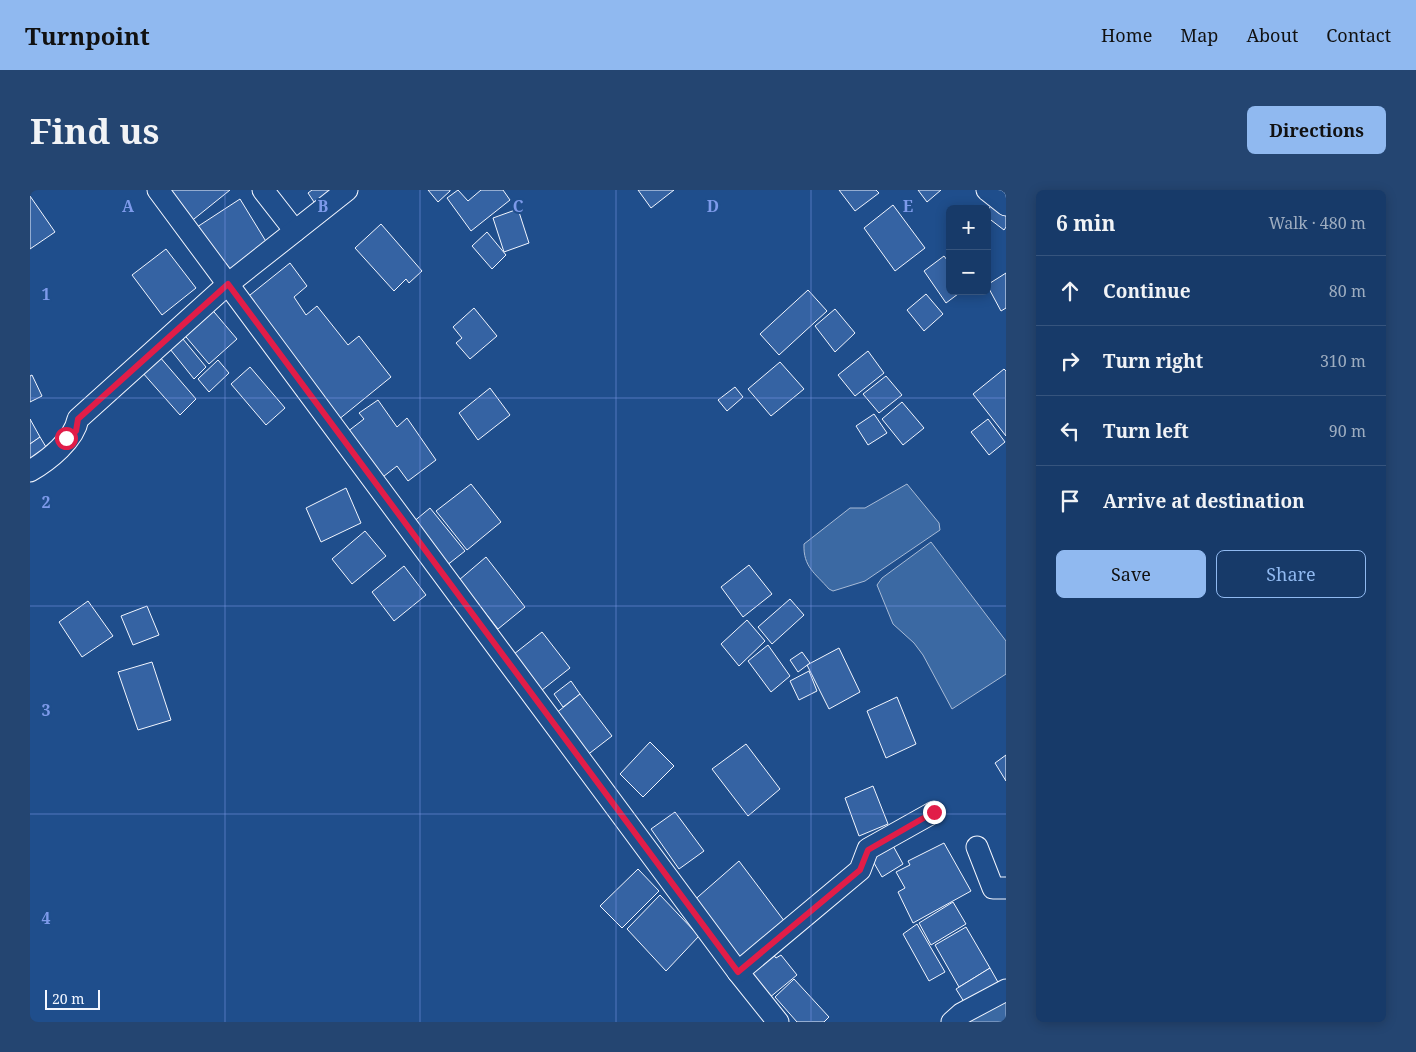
<!DOCTYPE html>
<meta charset="utf-8">
<style>
body{margin:0;font-family:"Noto Serif",serif;background:#244571;color:#f1f3f6}
.controls{position:absolute;right:15px;top:15px;display:grid;overflow:hidden;border-radius:8px;box-shadow:0 2px 12px #0003}
.controls button{width:45px;height:45px;display:grid;place-items:center;padding:0;border:0;border-bottom:1px solid #36547d;background:#173a69;color:#f1f3f6;font:25px sans-serif}
.scale{position:absolute;left:15px;bottom:12px;width:55px;box-sizing:border-box;padding-left:5px;border:2px solid #f2f6ff;border-top:0;font-size:14px;line-height:18px;white-space:nowrap;color:#f2f6ff;-webkit-text-stroke:4px #1f4e8c;paint-order:stroke}
.stop{position:absolute;width:15px;height:15px;margin:-11px;border:4px solid #e11d48;border-radius:50%;background:#fff}
.stop.end{background:#e11d48;border-color:#fff;box-shadow:0 1px 5px #0008}
.list{margin:0;padding:0;list-style:none}
h2{display:flex;justify-content:space-between;align-items:center;height:65px;margin:0;padding:0 20px;font-size:21px}
h2 small{font-size:16px;font-weight:400;color:#9eadc0}
.list li{display:grid;grid-template-columns:32px 1fr auto;gap:15px;align-items:center;box-sizing:border-box;height:70px;padding:0 20px;border-top:1px solid #36547d}
.list b{display:block;font-size:19px;white-space:nowrap}
.list em{font-size:16px;font-style:normal;color:#9eadc0}
.actions{display:flex;gap:10px;padding:15px 20px}
.actions a{flex:1;padding:11px 0;border:1px solid #90b9f0;border-radius:8px;text-align:center;font-size:18px;color:#90b9f0}
.actions .main{background:#90b9f0;color:#111}
.icon{flex:none;width:28px;height:28px;fill:none;stroke:currentColor;stroke-width:2;stroke-linecap:round;stroke-linejoin:round}
.map{position:relative;flex:none;width:976px;height:832px;overflow:hidden;border-radius:8px}
header{display:flex;align-items:center;gap:30px;box-sizing:border-box;height:70px;padding:0 25px;background:#90b9f0;color:#111}
header strong{font-size:24px}
nav{display:flex;gap:28px;margin-inline-start:auto;font-size:18px}
.intro{display:flex;align-items:center;justify-content:space-between;box-sizing:border-box;height:120px;padding:0 30px}
h1{margin:0;font-size:35px}
.button{padding:12px 22px;border-radius:8px;background:#90b9f0;color:#111;font-size:18px;font-weight:700}
main{display:flex;gap:30px;padding:0 30px}
aside{flex:1;background:#173a69;border-radius:8px;box-shadow:0 2px 12px #0003}
.map>svg:first-child{display:block}
.water{fill:#3b69a3;stroke:#a8bbd7}
.building{fill:#3563a3;stroke:#f2f6ff}
.lines{fill:none;stroke-linecap:round;stroke-linejoin:round}
.minor-casing{stroke:#f2f6ff;stroke-width:23}
.minor{stroke:#1f4e8c;stroke-width:21}
.route{stroke:#e11d48;stroke-width:6}
.grid{fill:none;stroke:#7d9aea;stroke-width:1;stroke-opacity:0.55}
.grid-label{font-size:16px;text-anchor:middle;font-weight:bold;fill:#7d9aea;stroke:#1f4e8c;stroke-width:4;stroke-linejoin:round;paint-order:stroke}
</style>
<header>
<strong>Turnpoint</strong>
<nav><a>Home</a><a>Map</a><a>About</a><a>Contact</a></nav>
</header>
<div class="intro"><h1>Find us</h1><a class="button">Directions</a></div>
<main>
<div class="map">
<svg width="976" height="832" viewBox="0 0 976 832">
<rect width="100%" height="100%" fill="#1f4e8c"/>
<!-- water -->
<g class="water">
<path d="M877,294L909,333L910,340L835,391L803,401L799,399C785,383 773,377 774,354L820,318H835Z"/>
<path d="M901,352L976,451V484L922,519L893,465L884,453L863,434L847,395L852,388Z"/>
<path d="M976,805V832H932Z"/>
</g>
<!-- building -->
<g class="building">
<path d="M136,0H200L159,33Z"/>
<path d="M282,0H309L286,15L278,3Z"/>
<path d="M398,0H420V1L408,12Z"/>
<path d="M428,0L438,11L451,0H473L480,10L441,41L417,8Z"/>
<path d="M608,0H644L621,18Z"/>
<path d="M809,0H846L849,3L825,21Z"/>
<path d="M888,0H911L897,12Z"/>
<path d="M0,6L25,42L0,59Z"/>
<path d="M210,9L240,58L198,85L167,37Z"/>
<path d="M963,13L976,22V37L974,40L957,27V21Z"/>
<path d="M863,15L895,58L865,81L834,38Z"/>
<path d="M488,19L499,53L474,62L463,28Z"/>
<path d="M351,34L392,81L379,93L376,89L364,101L325,58Z"/>
<path d="M457,42L476,65L462,79L442,56Z"/>
<path d="M136,59L166,98L132,125L102,85Z"/>
<path d="M914,66L920,74V101H932L916,113L894,81Z"/>
<path d="M260,73L277,96L264,107L276,125L287,116L318,155L329,146L361,187L308,230L215,109Z"/>
<path d="M976,83V118L971,121L957,95Z"/>
<path d="M778,100L797,121L749,165L730,144Z"/>
<path d="M896,104L913,124L894,141L877,120Z"/>
<path d="M179,116L207,149L179,174L151,141Z"/>
<path d="M444,118L467,146L440,169L426,153L432,148L423,137Z"/>
<path d="M805,119L825,143L805,162L785,136Z"/>
<path d="M148,143L176,177L164,189L136,154Z"/>
<path d="M838,161L854,183L825,206L808,185Z"/>
<path d="M129,166L166,209L150,225L112,182Z"/>
<path d="M188,170L199,183L179,202L168,189Z"/>
<path d="M750,172L774,199L741,226L718,199Z"/>
<path d="M220,177L255,218L236,235L201,194Z"/>
<path d="M974,179L976,181V246L943,204Z"/>
<path d="M2,185L12,206L0,212V186Z"/>
<path d="M856,186L872,205L849,223L833,204Z"/>
<path d="M705,197L713,207L697,221L688,210Z"/>
<path d="M460,198L480,225L448,250L429,223Z"/>
<path d="M348,210L367,237L377,228L406,270L378,291L367,276L349,290L317,242L334,229L329,223Z"/>
<path d="M872,212L894,238L873,255L852,229Z"/>
<path d="M844,224L857,243L838,255L826,236Z"/>
<path d="M0,229L10,247L0,254Z"/>
<path d="M958,229L975,252L959,265L941,242Z"/>
<path d="M10,247L19,262L0,272V254Z"/>
<path d="M441,294L471,332L437,360L406,321Z"/>
<path d="M316,298L331,333L291,352L276,318Z"/>
<path d="M400,318L435,361L416,376L382,333Z"/>
<path d="M335,341L356,366L322,394L302,369Z"/>
<path d="M456,367L495,417L468,439L429,390Z"/>
<path d="M719,375L742,404L713,427L691,397Z"/>
<path d="M374,376L396,405L364,431L342,402Z"/>
<path d="M760,409L774,425L742,454L728,437Z"/>
<path d="M58,411L83,446L52,467L29,432Z"/>
<path d="M117,416L129,445L103,455L91,426Z"/>
<path d="M717,430L735,451L709,476L691,454Z"/>
<path d="M512,442L540,478L512,500L484,464Z"/>
<path d="M738,455L760,486L741,502L718,471Z"/>
<path d="M809,458L830,502L799,519L777,475Z"/>
<path d="M772,462L780,473L768,482L760,470Z"/>
<path d="M122,472L141,530L108,540L88,482Z"/>
<path d="M779,481L787,501L769,510L760,491Z"/>
<path d="M541,491L550,504L533,517L524,504Z"/>
<path d="M550,504L582,546L556,566L525,524Z"/>
<path d="M867,507L886,554L856,568L837,521Z"/>
<path d="M620,552L644,576L613,607L590,584Z"/>
<path d="M716,554L750,599L718,626L682,579Z"/>
<path d="M976,565V591L965,573Z"/>
<path d="M843,596L858,634L829,646L815,608Z"/>
<path d="M645,622L674,661L649,679L621,639Z"/>
<path d="M861,652L873,674L852,687L840,666Z"/>
<path d="M914,653L941,701L883,733L868,702L875,698L866,682L880,675L878,671Z"/>
<path d="M709,671L755,732L705,772L661,713Z"/>
<path d="M608,679L629,701L592,738L570,716Z"/>
<path d="M630,705L669,746L636,781L597,739Z"/>
<path d="M923,712L936,734L901,755L889,733Z"/>
<path d="M887,734L915,782L899,791L873,744Z"/>
<path d="M936,737L960,778L929,797L905,755Z"/>
<path d="M738,758L746,768L751,765L767,785L739,808L716,778Z"/>
<path d="M960,778L969,794L936,815L926,799Z"/>
<path d="M764,789L799,827L794,832H767L745,807Z"/>
</g>
<g class="lines">
<!-- minor casing -->
<g class="minor-casing">
<g id="minor">
<path d="M128,0L708,782L748,832"/>
<path d="M233,0L265,41"/>
<path d="M957,0L976,15"/>
<path d="M0,281C19,270 44,250 48,229L198,94L317,0"/>
<path d="M947,657L963,698H976"/>
<path d="M708,782L830,680L838,659L904,622"/>
<path d="M922,832L931,824L976,800"/>
</g>
</g>
<!-- minor -->
<use href="#minor" class="minor"/>
</g>
<g class="lines">
<!-- route -->
<path class="route" d="M36,248L46,241L48,229L198,94L708,782L830,680L838,660L904,622"/>
</g>
<!-- grid -->
<path class="grid" d="M195,0V832M390,0V832M586,0V832M781,0V832M0,208H976M0,416H976M0,624H976"/>
<g class="grid-label">
<text x="98" y="22">A</text>
<text x="293" y="22">B</text>
<text x="488" y="22">C</text>
<text x="683" y="22">D</text>
<text x="878" y="22">E</text>
<text x="16" y="110">1</text>
<text x="16" y="318">2</text>
<text x="16" y="526">3</text>
<text x="16" y="734">4</text>
</g>
</svg>
<div class="controls">
<button>+</button>
<button>−</button>
</div>
<div class="scale">20 m</div>
<div class="stop" style="left:36px;top:248px"></div>
<div class="stop end" style="left:904px;top:622px"></div>
</div>
<aside>
<h2>6 min<small>Walk · 480 m</small></h2>
<ul class="list">
<li><svg class="icon" aria-label="ahead" viewBox="0 0 24 24"><path d="M12 20V5M6 11l6-6 6 6"/></svg><div><b>Continue</b></div><em>80 m</em></li>
<li><svg class="icon" aria-label="right" viewBox="0 0 24 24"><path d="M7 20v-9h11M14 6l5 5-5 5"/></svg><div><b>Turn right</b></div><em>310 m</em></li>
<li><svg class="icon" aria-label="left" viewBox="0 0 24 24"><path d="M17 20v-9H6M10 6l-5 5 5 5"/></svg><div><b>Turn left</b></div><em>90 m</em></li>
<li><svg class="icon" aria-label="arrive" viewBox="0 0 24 24"><path d="M6 21V4h12l-3 4 3 4H6"/></svg><div><b>Arrive at destination</b></div></li>
</ul>
<div class="actions"><a class="main">Save</a><a>Share</a></div>
</aside>
</main>
